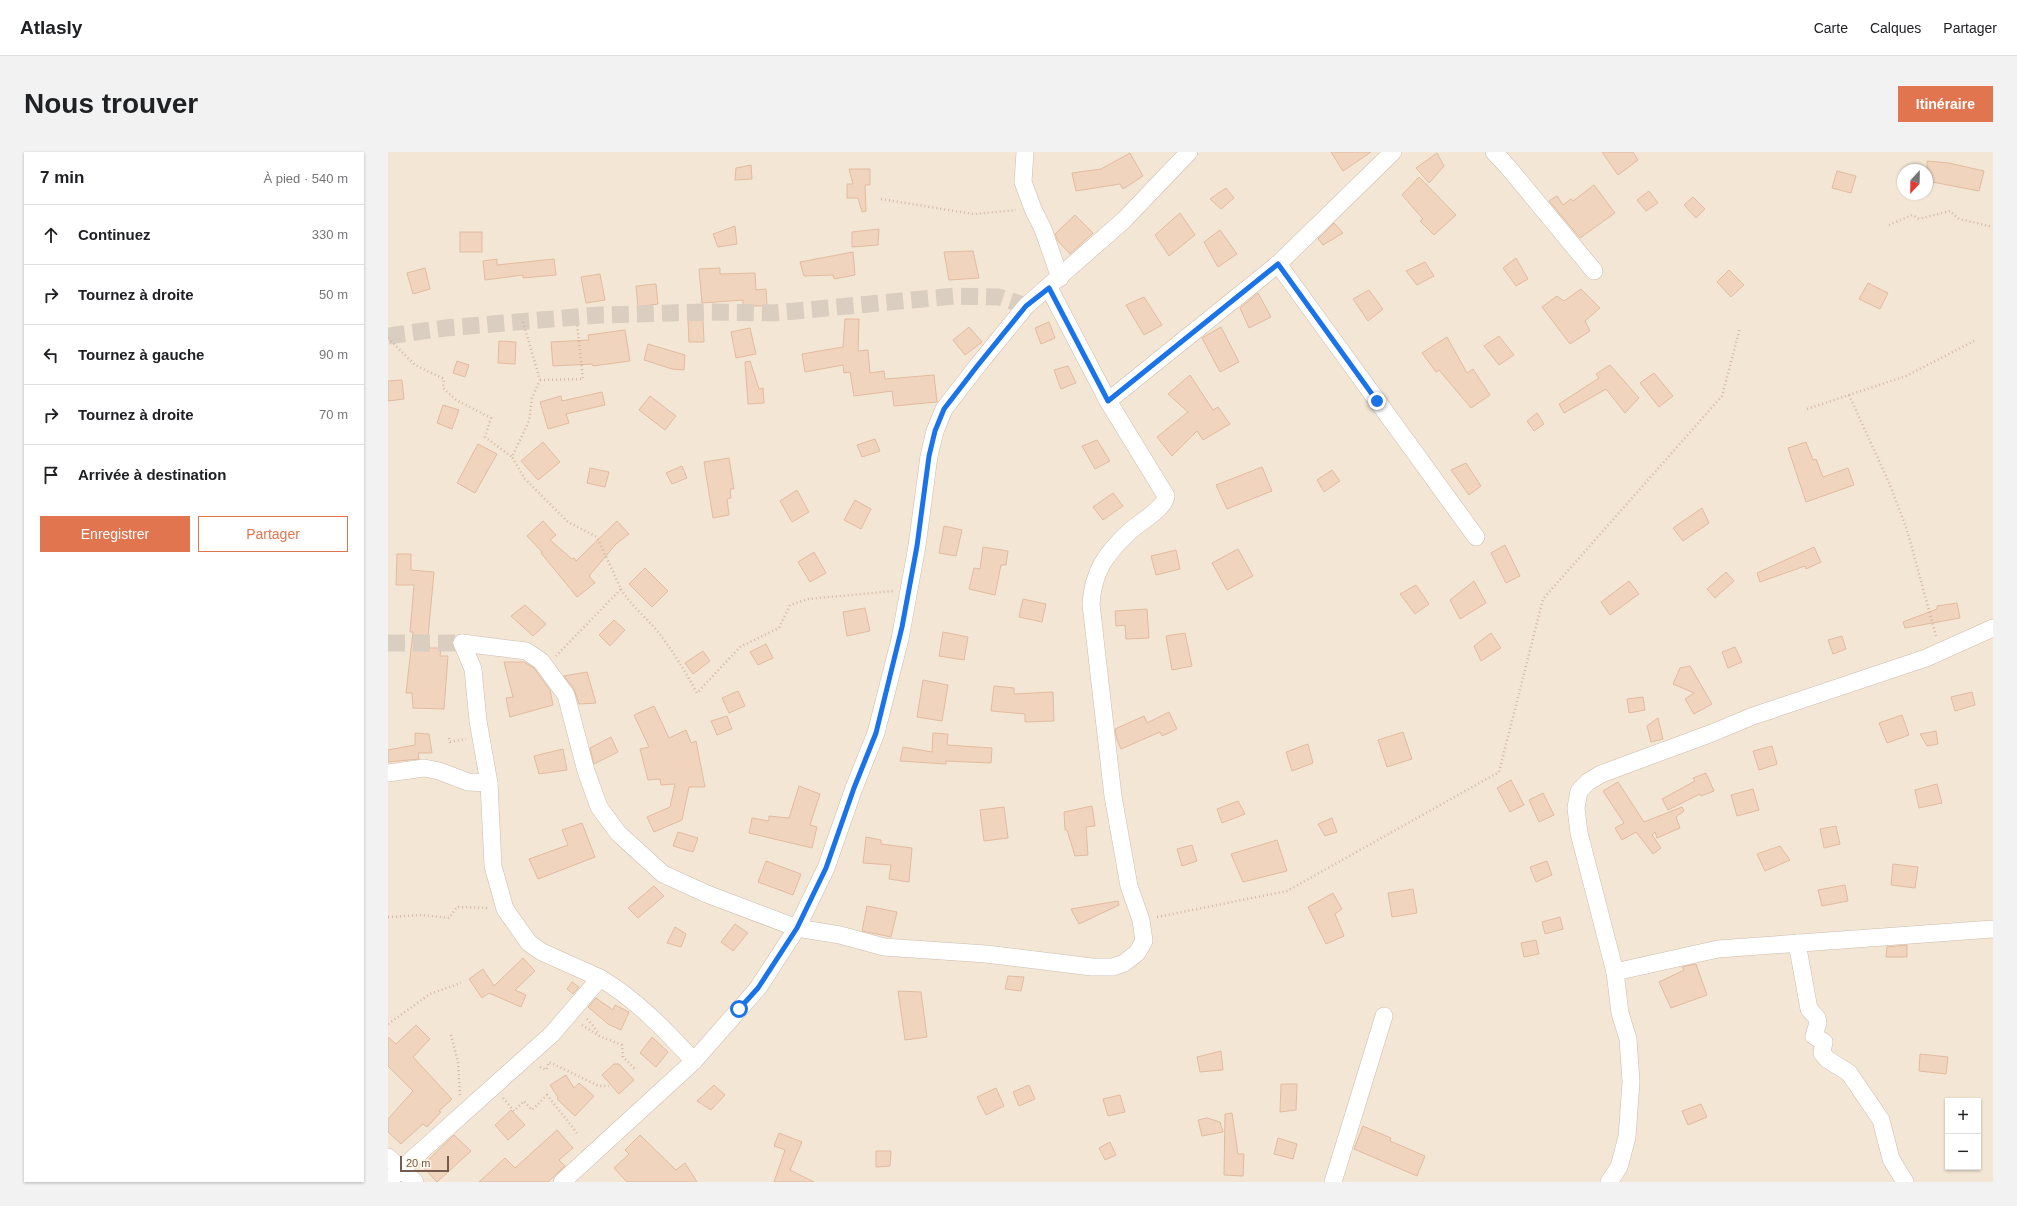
<!DOCTYPE html>
<html lang="fr">
<meta charset="utf-8">
<style>
body{margin:0;font-family:Helvetica,sans-serif;background:#f2f2f2;color:#202124}
.controls{position:absolute;right:12px;bottom:12px;display:grid;overflow:hidden;border-radius:0px;box-shadow:0 1px 3px #0004}
.controls button{width:36px;height:36px;display:grid;place-items:center;padding:0;border:0;border-bottom:1px solid #e0e0e0;background:#fff;color:#202124;font:20px sans-serif}
.compass{position:absolute;left:1509px;top:12px;width:36px;height:36px;border-radius:50%;background:#fff;box-shadow:0 1px 3px #0004;rotate:202deg}
.scale{position:absolute;left:12px;bottom:10px;width:49px;box-sizing:border-box;padding-left:4px;border:2px solid #745b4c;border-top:0;font-size:11px;line-height:14px;white-space:nowrap;color:#745b4c;-webkit-text-stroke:3px #fef8ec;paint-order:stroke}
.stop{position:absolute;width:12px;height:12px;margin:-9px;border:3px solid #1a73e8;border-radius:50%;background:#fff}
.stop.end{background:#1a73e8;border-color:#fff;box-shadow:0 1px 4px #0008}
.list{margin:0;padding:0;list-style:none}
h2{display:flex;justify-content:space-between;align-items:center;height:52px;margin:0;padding:0 16px;font-size:17px}
h2 small{font-size:13px;font-weight:400;color:#757577}
.list li{display:grid;grid-template-columns:26px 1fr auto;gap:12px;align-items:center;box-sizing:border-box;height:60px;padding:0 16px;border-top:1px solid #e0e0e0}
.list b{display:block;font-size:15px;white-space:nowrap}
.list em{font-size:13px;font-style:normal;color:#757577}
.actions{display:flex;gap:8px;padding:12px 16px}
.actions a{flex:1;padding:9px 0;border:1px solid #e17550;border-radius:0px;text-align:center;font-size:14px;color:#e17550}
.actions .main{background:#e17550;color:#fff}
.icon{flex:none;width:22px;height:22px;fill:none;stroke:currentColor;stroke-width:2;stroke-linecap:round;stroke-linejoin:round}
.map{position:relative;flex:none;width:1605px;height:1030px;overflow:hidden;border-radius:0px}
header{display:flex;align-items:center;gap:24px;box-sizing:border-box;height:56px;padding:0 20px;background:#fff;border-bottom:1px solid #e0e0e0}
header strong{font-size:19px}
nav{display:flex;gap:22px;margin-inline-start:auto;font-size:14px}
.intro{display:flex;align-items:center;justify-content:space-between;box-sizing:border-box;height:96px;padding:0 24px}
h1{margin:0;font-size:28px}
.button{padding:10px 18px;border-radius:0px;background:#e17550;color:#fff;font-size:14px;font-weight:700}
main{display:flex;gap:24px;padding:0 24px}
aside{flex:1;background:#fff;border-radius:0px;box-shadow:0 1px 3px #0004}
.map>svg:first-child{display:block}
.residential{fill:#f3e6d5;fill-rule:evenodd}
.building{fill:#f0d4be;stroke:#e2bb9f}
.lines{fill:none;stroke-linecap:round;stroke-linejoin:round}
.street-tunnel{stroke:#d9cec0;stroke-width:17;stroke-dasharray:17 8;stroke-linecap:butt}
.street-casing{stroke:#cdbcac;stroke-width:18}
.path{stroke:#d5b7a2;stroke-width:2.5;stroke-dasharray:1 3;stroke-linecap:butt}
.street{stroke:#fff;stroke-width:17}
.route{stroke:#1a73e8;stroke-width:5}
</style>
<header>
<strong>Atlasly</strong>
<nav><a>Carte</a><a>Calques</a><a>Partager</a></nav>
</header>
<div class="intro"><h1>Nous trouver</h1><a class="button">Itinéraire</a></div>
<main>
<aside>
<h2>7 min<small>À pied · 540 m</small></h2>
<ul class="list">
<li><svg class="icon" aria-label="ahead" viewBox="0 0 24 24"><path d="M12 20V5M6 11l6-6 6 6"/></svg><div><b>Continuez</b></div><em>330 m</em></li>
<li><svg class="icon" aria-label="right" viewBox="0 0 24 24"><path d="M7 20v-9h11M14 6l5 5-5 5"/></svg><div><b>Tournez à droite</b></div><em>50 m</em></li>
<li><svg class="icon" aria-label="left" viewBox="0 0 24 24"><path d="M17 20v-9H6M10 6l-5 5 5 5"/></svg><div><b>Tournez à gauche</b></div><em>90 m</em></li>
<li><svg class="icon" aria-label="right" viewBox="0 0 24 24"><path d="M7 20v-9h11M14 6l5 5-5 5"/></svg><div><b>Tournez à droite</b></div><em>70 m</em></li>
<li><svg class="icon" aria-label="arrive" viewBox="0 0 24 24"><path d="M6 21V4h12l-3 4 3 4H6"/></svg><div><b>Arrivée à destination</b></div></li>
</ul>
<div class="actions"><a class="main">Enregistrer</a><a>Partager</a></div>
</aside>
<div class="map">
<svg width="1605" height="1030" viewBox="0 0 1605 1030">
<rect width="100%" height="100%" fill="#fbf4e6"/>
<!-- residential -->
<path class="residential" d="M0,0H1605V1030H0ZM1515,18H1539V42H1515ZM1560,949H1590V1015H1560Z"/>
<!-- building -->
<g class="building">
<path d="M943,0H983L955,19Z"/>
<path d="M1214,0H1245L1250,8L1230,23Z"/>
<path d="M742,1L755,24L735,37L732,32L688,39L684,21L713,17Z"/>
<path d="M1049,1L1056,14L1041,31L1028,16Z"/>
<path d="M1539,9L1561,11L1596,19L1591,39L1539,29Z"/>
<path d="M363,13L364,27L347,28L348,16Z"/>
<path d="M461,17H482V33H477L478,59L474,60L470,46H459V32H465Z"/>
<path d="M1449,19L1468,24L1463,41L1444,36Z"/>
<path d="M1031,25L1068,63L1046,83L1032,69L1035,67L1014,43Z"/>
<path d="M1206,33L1227,61L1192,86L1161,49L1169,44L1175,53L1183,47L1185,49Z"/>
<path d="M838,36L846,46L833,57L822,47Z"/>
<path d="M1261,39L1270,51L1258,59L1249,48Z"/>
<path d="M1305,45L1317,57L1308,66L1296,53Z"/>
<path d="M792,61L807,83L781,104L767,83Z"/>
<path d="M687,63L705,81L682,102L670,89L667,82Z"/>
<path d="M946,71L955,81L935,93L930,87Z"/>
<path d="M347,74L349,92L330,95L325,82Z"/>
<path d="M491,77L490,93L464,95V80Z"/>
<path d="M832,78L849,102L830,115L816,90Z"/>
<rect x="72" y="80" width="22" height="20"/>
<path d="M585,99L591,126L561,128L556,100Z"/>
<path d="M465,100L467,123L446,127L445,123L416,124L412,110Z"/>
<path d="M1128,106L1140,127L1128,134L1115,116Z"/>
<path d="M109,107V113L166,107L168,123L135,126V123L97,128L95,109Z"/>
<path d="M1037,110L1046,124L1029,133L1018,119Z"/>
<path d="M37,116L42,137L25,142L19,121Z"/>
<path d="M332,116V122L367,121L368,138L378,137L379,154H355V148L314,151L311,117Z"/>
<path d="M1341,118L1356,133L1343,145L1329,130Z"/>
<path d="M212,122L217,148L198,151L193,125Z"/>
<path d="M1480,131L1500,141L1492,157L1471,147Z"/>
<path d="M268,132L270,152L250,155L248,134Z"/>
<path d="M1193,137L1212,156L1197,169L1202,179L1182,192L1154,155L1169,144L1176,149Z"/>
<path d="M981,138L995,157L980,169L965,147Z"/>
<path d="M870,141L883,165L861,176L852,156Z"/>
<path d="M756,145L774,173L756,183L738,153Z"/>
<path d="M457,167H471L470,199L480,198L482,221L496,219L497,227L546,223L549,250L506,254L504,239L466,244L462,220L456,221L455,213L417,220L414,202L455,195Z"/>
<path d="M300,168H315L316,190H301Z"/>
<path d="M661,170L667,186L653,192L647,176Z"/>
<path d="M581,175L594,190L577,203L565,188Z"/>
<path d="M833,175L851,210L832,220L814,186Z"/>
<path d="M362,176L368,202L348,206L343,180Z"/>
<path d="M237,178L242,209L205,214L204,212L165,214L163,190L201,188L200,183Z"/>
<path d="M1111,184L1126,203L1111,213L1096,194Z"/>
<path d="M1059,185L1079,221L1085,217L1102,243L1083,256L1051,218L1048,220L1034,201Z"/>
<path d="M111,189L128,190L127,212L110,211Z"/>
<path d="M260,192L297,203L296,218L284,217L256,208Z"/>
<path d="M69,209L81,213L77,225L65,221Z"/>
<path d="M362,209L371,237L375,236L376,251L360,252L357,210Z"/>
<path d="M1222,213L1251,246L1237,261L1218,237L1176,261L1171,252L1211,226L1208,222Z"/>
<path d="M680,214L688,231L673,237L666,218Z"/>
<path d="M1266,221L1285,244L1271,255L1252,231Z"/>
<path d="M802,223L825,258L830,255L842,272L815,288L809,279L784,304L769,285L800,260L780,242Z"/>
<path d="M14,228L16,247L0,249V229Z"/>
<path d="M214,240L217,253L178,262L181,271L160,277L152,250L173,244L174,249Z"/>
<path d="M262,244L288,264L277,278L251,258Z"/>
<path d="M55,253L71,258L64,277L49,271Z"/>
<path d="M1149,261L1156,272L1146,279L1139,269Z"/>
<path d="M487,287L492,299L474,305L469,293Z"/>
<path d="M709,288L722,309L707,317L694,294Z"/>
<path d="M155,290L172,310L150,328L133,309Z"/>
<path d="M1418,290L1425,308L1428,307L1435,325L1460,316L1466,333L1418,350L1400,296Z"/>
<path d="M90,292L109,302L87,341L69,331Z"/>
<path d="M341,306L346,337H342L343,346L339,347L341,363L325,366L316,310Z"/>
<path d="M1078,311L1093,334L1081,343L1063,318Z"/>
<path d="M294,314L299,326L284,332L278,321Z"/>
<path d="M874,315L884,339L839,357L828,333Z"/>
<path d="M202,316L221,320L217,335L199,331Z"/>
<path d="M944,318L952,329L936,340L929,328Z"/>
<path d="M409,338L421,360L404,370L392,349Z"/>
<path d="M725,341L735,354L715,368L705,355Z"/>
<path d="M467,348L483,357L473,377L456,368Z"/>
<path d="M1314,356L1321,371L1295,389L1285,376Z"/>
<path d="M155,369L168,383L162,388L184,407L186,406L188,409L229,369L241,382L228,392L201,424L207,431L189,445L153,401L154,400L139,384Z"/>
<path d="M556,374L574,378L568,404L551,401Z"/>
<path d="M1117,393L1132,424L1118,431L1103,401Z"/>
<path d="M595,395L620,399L618,413H613L607,443L581,437L586,416L592,417Z"/>
<path d="M1426,395L1433,410L1418,417L1417,414L1372,430L1369,421Z"/>
<path d="M850,397L865,424L839,438L824,411Z"/>
<path d="M788,398L792,417L768,423L763,404Z"/>
<path d="M426,400L438,421L422,430L410,410Z"/>
<path d="M9,402H23V418L46,420L39,496H53L52,504H60L56,557L25,556L24,541H18L25,480H22L26,433H8Z"/>
<path d="M257,416L280,439L264,455L241,432Z"/>
<path d="M1338,420L1346,429L1327,446L1319,437Z"/>
<path d="M1086,429L1098,451L1072,467L1062,448Z"/>
<path d="M1241,429L1251,442L1222,463L1213,450Z"/>
<path d="M1028,433L1041,452L1027,462L1012,442Z"/>
<path d="M635,447L658,452L654,470L631,465Z"/>
<path d="M1569,451L1572,466L1517,476L1515,470L1549,457V454Z"/>
<path d="M137,453L158,472L145,484L123,464Z"/>
<path d="M477,456L482,479L459,484L455,460Z"/>
<path d="M759,457L761,486L738,487L737,473L728,474L727,459Z"/>
<path d="M226,468L237,478L222,494L211,483Z"/>
<path d="M555,480L580,485L576,508L551,504Z"/>
<path d="M797,481L804,514L784,518L778,484Z"/>
<path d="M1103,481L1113,496L1093,509L1086,494Z"/>
<path d="M1454,484L1458,497L1445,502L1440,488Z"/>
<path d="M378,492L385,506L370,513L362,500Z"/>
<path d="M1347,495L1354,510L1340,516L1334,500Z"/>
<path d="M315,499L322,509L305,522L297,511Z"/>
<path d="M116,510H136L146,516L162,538L165,553L122,565L118,546L125,545Z"/>
<path d="M1302,514L1324,552L1306,562L1297,547L1306,541L1285,532L1292,516Z"/>
<path d="M199,520L208,551L191,552L186,537L176,524Z"/>
<path d="M535,528L560,533L554,569L529,565Z"/>
<path d="M606,534L626,536V542L665,540L666,569L637,570V562L603,559Z"/>
<path d="M350,539L357,554L341,561L334,546Z"/>
<path d="M1584,540L1587,553L1567,559L1563,545Z"/>
<path d="M1255,545L1257,558L1241,561L1239,547Z"/>
<path d="M266,554L281,586L298,578L303,591L308,589L317,635H301L294,668L266,680L259,665L282,655L287,632L273,633L272,627L260,628L252,597L261,595L246,563Z"/>
<path d="M781,560L789,577L774,584L772,580L733,597L729,588L727,577L756,564L759,571Z"/>
<path d="M1514,563L1521,583L1499,591L1491,571Z"/>
<path d="M339,564L344,577L329,583L323,569Z"/>
<path d="M1270,566L1275,587L1263,590L1259,574Z"/>
<path d="M1548,579L1550,592L1539,594L1532,582Z"/>
<path d="M1015,580L1024,607L999,615L990,588Z"/>
<path d="M27,581L41,582L44,601H30L31,607L0,610V598L27,593Z"/>
<path d="M545,581L560,582L559,593L604,596L603,611L558,609V612L512,609L515,595L544,600Z"/>
<path d="M223,585L230,600L206,612L202,596Z"/>
<path d="M920,592L925,611L904,619L898,600Z"/>
<path d="M1384,594L1389,612L1371,618L1365,599Z"/>
<path d="M175,597L179,618L151,622L146,604Z"/>
<path d="M1318,621L1326,639L1313,644L1312,642L1280,658L1274,647L1307,629L1305,626Z"/>
<path d="M1123,628L1136,653L1122,660L1109,636Z"/>
<path d="M1230,630L1256,670L1294,655L1296,659L1288,665L1292,676L1269,686L1267,680L1264,683L1273,696L1265,702L1248,680L1234,688L1227,676L1236,671L1215,639Z"/>
<path d="M1549,632L1554,651L1531,656L1527,638Z"/>
<path d="M411,634L432,642L422,673L429,675L424,696L361,681L364,666L381,669V664L401,666Z"/>
<path d="M1365,637L1371,658L1349,664L1343,643Z"/>
<path d="M1155,641L1166,663L1151,670L1141,648Z"/>
<path d="M850,649L857,662L834,671L829,657Z"/>
<path d="M704,654L707,674L698,675L700,703L687,704L679,678H677L676,660Z"/>
<path d="M616,655L620,686L596,689L592,658Z"/>
<path d="M944,666L949,680L937,684L930,672Z"/>
<path d="M194,671L207,705L150,727L141,707L180,693L174,678Z"/>
<path d="M1448,674L1452,692L1436,696L1432,677Z"/>
<path d="M290,680L310,686L305,700L285,694Z"/>
<path d="M478,685L493,688V692L524,696L521,730L501,727L503,713L475,711Z"/>
<path d="M889,688L899,719L855,730L843,702Z"/>
<path d="M804,693L809,709L794,714L789,697Z"/>
<path d="M1392,694L1402,708L1377,719L1369,702Z"/>
<path d="M378,709L413,722L405,743L370,730Z"/>
<path d="M1159,709L1164,723L1148,730L1142,715Z"/>
<path d="M1505,712L1530,715L1527,736L1503,733Z"/>
<path d="M1457,733L1460,749L1434,754L1430,738Z"/>
<path d="M266,734L276,744L250,766L240,756Z"/>
<path d="M1025,737L1029,761L1004,765L1000,741Z"/>
<path d="M945,741L954,757L947,762L956,784L938,792L920,755Z"/>
<path d="M730,749L731,753L691,772L683,757Z"/>
<path d="M479,754L509,760L503,785L474,779Z"/>
<path d="M1172,765L1175,777L1157,782L1154,770Z"/>
<path d="M347,772L360,781L345,799L333,790Z"/>
<path d="M287,775L298,782L293,795L279,791Z"/>
<path d="M1148,788L1151,802L1136,805L1133,791Z"/>
<path d="M1519,793V805H1498L1499,795Z"/>
<path d="M135,806L147,819L127,838L138,843L133,855L101,841L94,846L81,827L95,817L106,834Z"/>
<path d="M1308,812L1319,843L1283,856L1271,830L1296,818L1294,815Z"/>
<path d="M620,824L636,825L633,839L617,837Z"/>
<path d="M184,830L191,835L185,842L179,837Z"/>
<path d="M510,839L533,840L539,885L517,888Z"/>
<path d="M208,846L225,858L227,853L241,860L233,878L220,872L200,855Z"/>
<path d="M28,873L42,887L25,905L64,947L51,959L53,960L39,975L35,972L13,992L0,980V967L25,939L0,914V885L8,892Z"/>
<path d="M264,885L280,900L268,915L252,901Z"/>
<path d="M833,899L835,918L812,920L809,905Z"/>
<path d="M1532,902L1560,905L1558,922L1531,919Z"/>
<path d="M226,912H231L246,928L231,942L214,923Z"/>
<path d="M178,923L186,936L191,931L206,944L187,964L169,947L170,945L162,933Z"/>
<path d="M893,932H909L908,958L892,960Z"/>
<path d="M326,933L337,943L323,958L309,949Z"/>
<path d="M641,933L647,947L631,954L625,940Z"/>
<path d="M608,936L616,954L598,963L589,945Z"/>
<path d="M732,943L737,960L720,964L715,947Z"/>
<path d="M1313,952L1319,965L1300,973L1294,959Z"/>
<path d="M123,958L137,973L120,988L107,973Z"/>
<path d="M844,961L850,1002H856L855,1024L836,1023L837,962Z"/>
<path d="M819,966L832,970L835,980L814,984L810,968Z"/>
<path d="M975,974L1003,986L1002,989L1037,1004L1029,1024L966,997Z"/>
<path d="M169,978L185,996L171,1008L177,1014L160,1030H91L117,1006L127,1016Z"/>
<path d="M391,981L414,990L402,1018L426,1030H386L397,998L386,994Z"/>
<path d="M66,983L83,999L49,1030L34,1014Z"/>
<path d="M252,983L288,1018L297,1011L309,1030H239L226,1016L241,1002L237,998Z"/>
<path d="M890,986L909,992L905,1007L886,1002Z"/>
<path d="M722,990L728,1003L717,1008L711,996Z"/>
<path d="M488,999H503L502,1014L488,1015Z"/>
</g>
<g class="lines">
<!-- street-tunnel -->
<g class="street-tunnel">
<path d="M0,184L57,176L212,163L318,160L386,161L566,144L611,145L638,154"/>
<path d="M0,491H74"/>
</g>
<!-- street casing -->
<g class="street-casing">
<g id="street">
<path d="M637,0L635,30L645,57L655,77L672,126"/>
<path d="M1106,0L1120,15L1206,119"/>
<path d="M890,112L1088,385"/>
<path d="M720,249L890,112L1005,0"/>
<path d="M74,491L138,499L153,509L178,543L198,619L211,655L230,681L275,722L319,742L409,776L452,783L496,795L598,802L704,815H725L736,811L749,801L756,789L753,768L741,734L725,644L703,452C705,419 718,402 741,380C751,370 776,358 778,344L720,249L661,136"/>
<path d="M74,491L85,517L90,569L101,631L105,714L117,757L141,791L154,800L212,826"/>
<path d="M0,621L36,616L51,619L80,630L101,631"/>
<path d="M1409,791L1421,857L1429,866L1430,871L1426,884L1436,890L1434,901L1439,907L1461,921L1493,968L1503,1007L1517,1030"/>
<path d="M1227,820L1330,797L1605,777"/>
<path d="M0,1005L27,1030"/>
<path d="M0,1029L164,882L212,826C249,848 277,878 306,909"/>
<path d="M174,1030L306,909L370,836L409,776L438,716L466,636L488,581L512,487L529,394L541,304L547,279L556,257L590,213L638,154L736,68L801,0"/>
<path d="M945,1030L996,864"/>
<path d="M1221,1030L1231,1015L1239,985L1243,930L1240,887L1232,861L1227,820L1191,681L1188,656L1191,639L1200,630L1213,622L1324,581L1365,564L1538,506L1605,476"/>
</g>
</g>
<!-- path -->
<g class="path">
<path d="M493,47L585,62L628,58"/>
<path d="M1501,73L1524,63L1531,67L1562,59L1571,67L1605,75"/>
<path d="M135,170L152,228L144,246L141,269L124,305L137,327L180,370L209,385L233,437L168,504"/>
<path d="M0,186L27,213L56,227L55,236L68,248L103,266L97,285L124,305"/>
<path d="M152,228L195,227L189,171"/>
<path d="M1461,243L1502,333L1519,378L1548,484"/>
<path d="M1419,257L1518,224L1588,188"/>
<path d="M233,437C243,454 258,465 270,480C285,499 297,519 309,541L352,495L391,476L402,453L420,447L505,439"/>
<path d="M61,586L62,590L78,587"/>
<path d="M0,765L33,763L61,766L69,755L100,756"/>
<path d="M769,765L899,739L1111,620L1155,447L1334,244L1352,176"/>
<path d="M199,867L204,872L211,883"/>
<path d="M0,872L42,842L73,831"/>
<path d="M194,873L211,884L234,893L235,905L248,918"/>
<path d="M63,883L70,910L72,944"/>
<path d="M152,915L158,918L161,910L211,934H221"/>
<path d="M115,946L126,959L136,949L144,958L159,943L189,981"/>
</g>
<!-- street -->
<use href="#street" class="street"/>
</g>
<g class="lines">
<!-- route -->
<path class="route" d="M351,857L370,836L409,776L438,716L466,636L488,581L514,475L529,394L541,304L547,279L556,257L590,213L638,154L661,136L720,249L890,112L989,249"/>
</g>
</svg>
<div class="controls">
<button>+</button>
<button>−</button>
</div>
<svg class="compass" viewBox="-18 -18 36 36"><path d="M0-13l5 13h-10z" fill="#e53935"/><path d="M0 13l5-13h-10z" fill="#757577"/></svg>
<div class="scale">20 m</div>
<div class="stop" style="left:351px;top:857px"></div>
<div class="stop end" style="left:989px;top:249px"></div>
</div>
</main>
